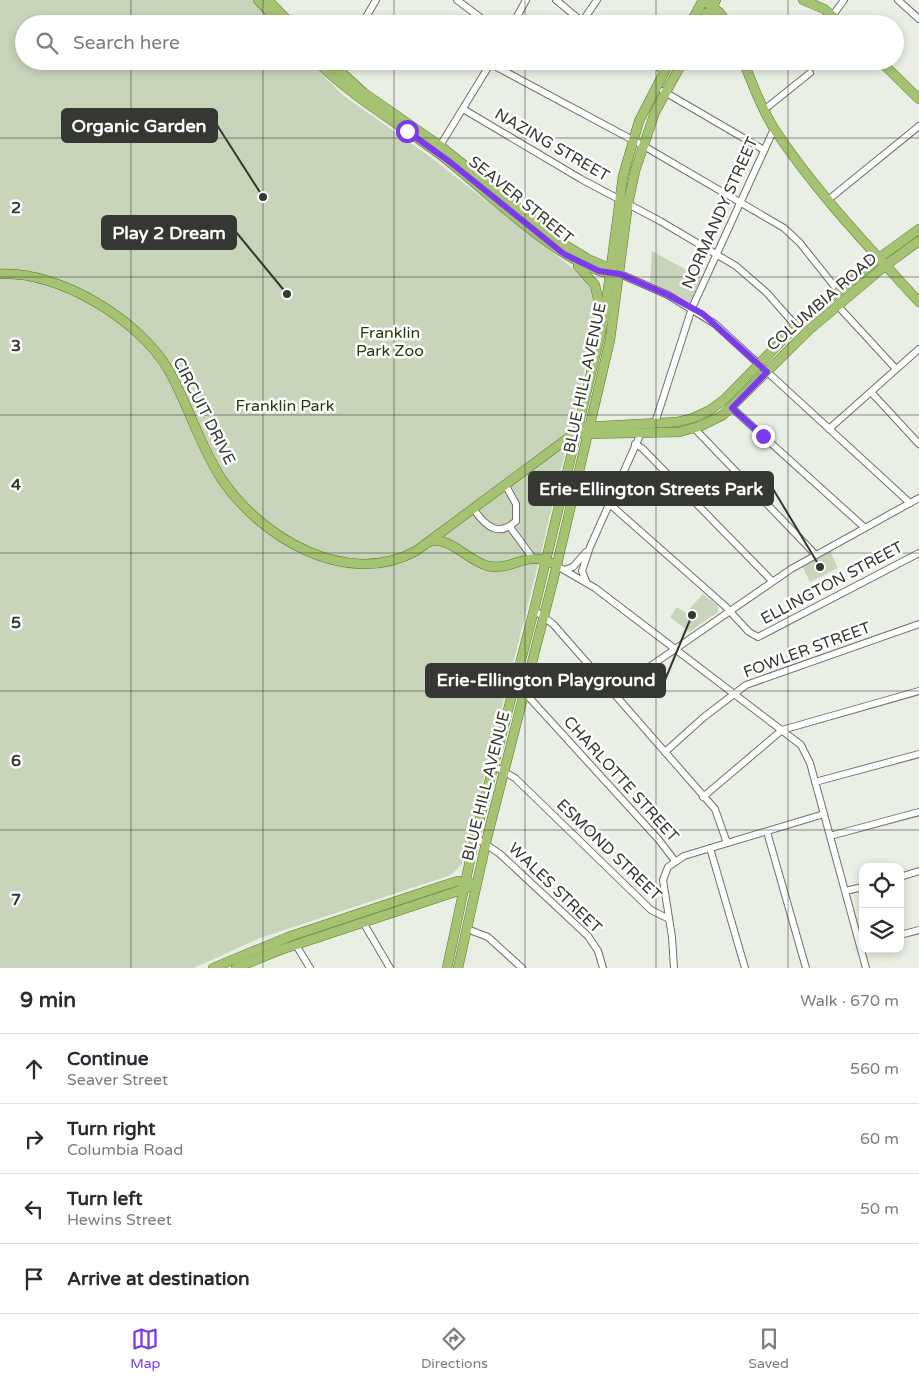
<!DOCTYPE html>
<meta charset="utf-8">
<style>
body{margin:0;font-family:"Varela Round",sans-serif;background:#f7f7f7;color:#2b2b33}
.controls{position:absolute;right:15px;bottom:15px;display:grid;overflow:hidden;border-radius:10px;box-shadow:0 2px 8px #0003}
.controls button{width:45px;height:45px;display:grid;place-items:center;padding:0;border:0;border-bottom:1px solid #e1e1e2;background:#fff;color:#2b2b33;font:25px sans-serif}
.stop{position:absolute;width:15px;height:15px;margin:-11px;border:4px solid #7c3aed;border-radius:50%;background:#fff}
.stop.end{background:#7c3aed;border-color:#fff;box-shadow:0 1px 5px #0008}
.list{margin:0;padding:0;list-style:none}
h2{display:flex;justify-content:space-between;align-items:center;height:65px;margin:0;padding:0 20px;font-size:21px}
h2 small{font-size:16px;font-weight:400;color:#7c7c81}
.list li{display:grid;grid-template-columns:32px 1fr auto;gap:15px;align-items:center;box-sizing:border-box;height:70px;padding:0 20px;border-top:1px solid #e1e1e2}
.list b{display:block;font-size:19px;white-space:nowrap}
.list p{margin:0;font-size:16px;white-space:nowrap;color:#7c7c81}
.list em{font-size:16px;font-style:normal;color:#7c7c81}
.icon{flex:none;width:28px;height:28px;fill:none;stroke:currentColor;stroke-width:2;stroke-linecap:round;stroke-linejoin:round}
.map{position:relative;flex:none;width:919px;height:968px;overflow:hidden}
.search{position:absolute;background:#fff;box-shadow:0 2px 8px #0003;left:15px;right:15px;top:15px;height:55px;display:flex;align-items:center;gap:12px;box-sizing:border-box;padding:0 18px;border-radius:28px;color:#7c7c81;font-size:19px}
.sheet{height:345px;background:#fff}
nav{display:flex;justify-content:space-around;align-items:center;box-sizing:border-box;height:70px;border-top:1px solid #e1e1e2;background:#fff;font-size:14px;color:#7c7c81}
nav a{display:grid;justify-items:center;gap:2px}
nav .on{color:#7c3aed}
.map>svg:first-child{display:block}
.green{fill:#c8d5bb}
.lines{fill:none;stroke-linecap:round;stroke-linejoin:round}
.minor-casing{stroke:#6d7168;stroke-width:8}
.major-casing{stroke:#587821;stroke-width:10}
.minor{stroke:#fff;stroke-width:6}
.major{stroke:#a6c374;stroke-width:9}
.route{stroke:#7c3aed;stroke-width:6}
.grid{fill:none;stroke:#353733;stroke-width:1;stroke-opacity:0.55}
.labels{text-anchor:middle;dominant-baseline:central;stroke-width:5;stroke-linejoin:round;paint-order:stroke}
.street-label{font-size:16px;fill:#353733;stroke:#fff}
.park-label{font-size:16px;fill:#283c08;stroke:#fff}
.grid-label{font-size:16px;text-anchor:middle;font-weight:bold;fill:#353733;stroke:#fff;stroke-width:5;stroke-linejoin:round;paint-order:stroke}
.leader{fill:none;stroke:#353733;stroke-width:2}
.callout-dot{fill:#353733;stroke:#fff;stroke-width:2}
.callout{fill:#353733;stroke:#353733;stroke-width:2}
.callout-label{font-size:18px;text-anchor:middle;font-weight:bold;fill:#fff}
</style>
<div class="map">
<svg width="919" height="968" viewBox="0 0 919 968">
<rect width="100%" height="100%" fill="#eaefe5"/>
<!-- green -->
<g class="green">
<path d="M0,0H253L275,24H24V61H308L344,96L429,156L581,275L590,286L594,298L595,326L541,553L462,864L451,875L260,938L194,968H0Z"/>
<path d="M652,251L701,278L690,303L650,282Z"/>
<path d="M830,551L838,568L810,582L802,566Z"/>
<path d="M703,594L718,606V612L689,632L670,617L677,607L686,613Z"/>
</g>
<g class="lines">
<!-- minor casing -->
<g class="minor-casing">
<g id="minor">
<path d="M457,0L489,24"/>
<path d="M556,0L585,24"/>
<path d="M898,0L919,19"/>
<path d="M833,15L844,0"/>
<path d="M582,22L597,0"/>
<path d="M362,24L376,0"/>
<path d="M513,24L526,0"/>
<path d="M648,61L665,71"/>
<path d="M491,64L642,145L784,228L800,243L839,292"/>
<path d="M663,91L764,150"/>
<path d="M463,109L581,179L660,221L736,266L767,293L796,326"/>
<path d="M765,109L810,73"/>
<path d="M438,149L492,61"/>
<path d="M828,200L919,126"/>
<path d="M620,274L668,295L715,324L910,503"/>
<path d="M838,306L896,369"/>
<path d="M871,392L919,444"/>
<path d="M732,408L865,528"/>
<path d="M655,423L692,308L774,129"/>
<path d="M694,428L815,554"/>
<path d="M829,429L919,349"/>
<path d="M635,444L642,448L772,581"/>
<path d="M579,477L725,606L749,632L758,637L919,553"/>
<path d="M474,510C486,526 498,538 516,521V504L506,486"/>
<path d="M510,527L532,557"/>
<path d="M557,566L595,588L801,745L810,763L866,968"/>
<path d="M564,570L573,567L586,552"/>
<path d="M586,581L582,571L590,547L641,433"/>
<path d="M534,610L553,624L715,809L727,843"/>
<path d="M613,692L791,569L919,498"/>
<path d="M525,693L659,840L675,861"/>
<path d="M665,752L704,717L746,685L919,624"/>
<path d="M494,766L515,778L651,910L669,919"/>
<path d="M815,782L919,754"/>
<path d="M703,797L782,730L919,691"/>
<path d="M767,832L806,968"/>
<path d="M830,836L919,812"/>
<path d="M475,837L500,854L588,936L598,951L603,968"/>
<path d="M710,848L745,968"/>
<path d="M900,877L919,871"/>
<path d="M845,891L863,887"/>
<path d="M363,922L390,968"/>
<path d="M467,929L488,937L522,968"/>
<path d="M900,935L919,930"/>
<path d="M296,945L310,968"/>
<path d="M674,968L672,937L663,880L668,867L684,856L824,814"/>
</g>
</g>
<!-- major casing -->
<g class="major-casing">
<g id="major">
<path d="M258,0L281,24"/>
<path d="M268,0L291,24"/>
<path d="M703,0L720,13L728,24"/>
<path d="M803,0L824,9L842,24"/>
<path d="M705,13L721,24"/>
<path d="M690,24L703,0"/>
<path d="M704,24L716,0"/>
<path d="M316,61C355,99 395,121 438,153C480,184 565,271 615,274"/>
<path d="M329,61L364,93L439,145L562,243L588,259L614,270"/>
<path d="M743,61C753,84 761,109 775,130C816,192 869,247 919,302"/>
<path d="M880,61L919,99"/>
<path d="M578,266L595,285L601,313"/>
<path d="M0,274C59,271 138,319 168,369C188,404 199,444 221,478C260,537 346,589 416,551L583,427L677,422L693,418L710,410L725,399L796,326L879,258L919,229"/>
<path d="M584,434L679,432L701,426L723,415L810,329L886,265L919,241"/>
<path d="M429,542C450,535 467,561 488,566C514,571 526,550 551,563"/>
<path d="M213,968L288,937L439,887L458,881L470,883"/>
<path d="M236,968L280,950L467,888"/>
<path d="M447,968L475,837L534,610L604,319L623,176L639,121L670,61"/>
<path d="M458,968L488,834L554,577L610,340L628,204L635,171L655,112L683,61"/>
</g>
</g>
<!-- minor -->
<use href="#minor" class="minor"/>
<!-- major -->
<use href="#major" class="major"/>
</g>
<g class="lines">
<!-- route -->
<path class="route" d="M407,131L450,162L564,254L599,271L620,274L668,295L703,314L767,372L732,408L763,436"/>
</g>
<!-- grid -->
<path class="grid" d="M131,0V24M263,0V24M394,0V24M525,0V24M656,0V24M788,0V24M131,61V968M263,61V968M394,61V968M525,61V968M656,61V968M788,61V968M0,138H919M0,277H919M0,415H919M0,553H919M0,691H919M0,830H919"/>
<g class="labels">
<!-- street labels -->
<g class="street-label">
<text transform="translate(552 145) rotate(30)">NAZING STREET</text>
<text transform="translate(521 200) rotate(39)">SEAVER STREET</text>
<text transform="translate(720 213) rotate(-66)">NORMANDY STREET</text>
<text transform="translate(822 302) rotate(-41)">COLUMBIA ROAD</text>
<text transform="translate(585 378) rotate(-78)">BLUE HILL AVENUE</text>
<text transform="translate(204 411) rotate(63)">CIRCUIT DRIVE</text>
<text transform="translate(832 583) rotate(-28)">ELLINGTON STREET</text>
<text transform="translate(807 650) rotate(-20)">FOWLER STREET</text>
<text transform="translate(621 779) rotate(48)">CHARLOTTE STREET</text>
<text transform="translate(486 786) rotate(-76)">BLUE HILL AVENUE</text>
<text transform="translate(609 850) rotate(44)">ESMOND STREET</text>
<text transform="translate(555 888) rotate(44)">WALES STREET</text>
</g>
<!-- park labels -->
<g class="park-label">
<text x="390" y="333">Franklin<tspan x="390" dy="18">Park Zoo</tspan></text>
<text x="285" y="406">Franklin Park</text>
</g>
</g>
<g class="grid-label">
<text x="16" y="213">2</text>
<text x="16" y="351">3</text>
<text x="16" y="490">4</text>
<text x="16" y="628">5</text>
<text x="16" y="766">6</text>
<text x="16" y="905">7</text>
</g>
<!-- callouts -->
<path class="leader" d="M263 197L217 125M287 294L236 232M820 567L773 489M692 615L665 680"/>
<g class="callout-dot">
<circle cx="263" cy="197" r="5"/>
<circle cx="287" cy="294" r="5"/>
<circle cx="820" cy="567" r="5"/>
<circle cx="692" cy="615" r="5"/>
</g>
<g class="callout">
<rect x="62" y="109" width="155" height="33" rx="5"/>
<rect x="102" y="216" width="134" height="33" rx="5"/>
<rect x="529" y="472" width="244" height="33" rx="5"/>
<rect x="426" y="664" width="239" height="33" rx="5"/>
</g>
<g class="callout-label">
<text x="139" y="132">Organic Garden</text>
<text x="169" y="239">Play 2 Dream</text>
<text x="651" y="495">Erie-Ellington Streets Park</text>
<text x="546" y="686">Erie-Ellington Playground</text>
</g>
</svg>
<div class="controls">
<button><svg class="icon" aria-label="locate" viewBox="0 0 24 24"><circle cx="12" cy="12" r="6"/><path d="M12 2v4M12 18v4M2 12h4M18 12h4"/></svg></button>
<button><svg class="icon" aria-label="layers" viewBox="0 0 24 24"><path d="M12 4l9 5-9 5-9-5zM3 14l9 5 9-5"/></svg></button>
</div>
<div class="stop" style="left:407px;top:131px"></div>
<div class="stop end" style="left:763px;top:436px"></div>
<div class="search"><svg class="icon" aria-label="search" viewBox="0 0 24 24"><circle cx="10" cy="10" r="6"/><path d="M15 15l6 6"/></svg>Search here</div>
</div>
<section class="sheet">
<h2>9 min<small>Walk · 670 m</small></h2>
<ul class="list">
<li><svg class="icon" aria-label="ahead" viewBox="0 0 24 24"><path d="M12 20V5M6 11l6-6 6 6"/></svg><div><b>Continue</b><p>Seaver Street</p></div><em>560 m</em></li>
<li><svg class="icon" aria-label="right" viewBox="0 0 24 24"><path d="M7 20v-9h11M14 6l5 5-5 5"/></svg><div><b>Turn right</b><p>Columbia Road</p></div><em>60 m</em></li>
<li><svg class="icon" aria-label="left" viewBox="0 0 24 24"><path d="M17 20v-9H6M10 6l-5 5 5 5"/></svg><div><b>Turn left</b><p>Hewins Street</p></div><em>50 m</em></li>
<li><svg class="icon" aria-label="arrive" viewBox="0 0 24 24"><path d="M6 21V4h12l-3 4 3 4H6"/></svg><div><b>Arrive at destination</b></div></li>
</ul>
</section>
<nav>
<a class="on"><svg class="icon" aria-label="map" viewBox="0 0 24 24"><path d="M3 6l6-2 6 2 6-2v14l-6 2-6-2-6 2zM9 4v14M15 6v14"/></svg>Map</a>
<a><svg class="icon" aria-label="directions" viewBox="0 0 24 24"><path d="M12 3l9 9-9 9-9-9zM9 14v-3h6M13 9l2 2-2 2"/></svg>Directions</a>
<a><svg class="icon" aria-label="saved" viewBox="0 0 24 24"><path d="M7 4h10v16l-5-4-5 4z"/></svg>Saved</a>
</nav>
